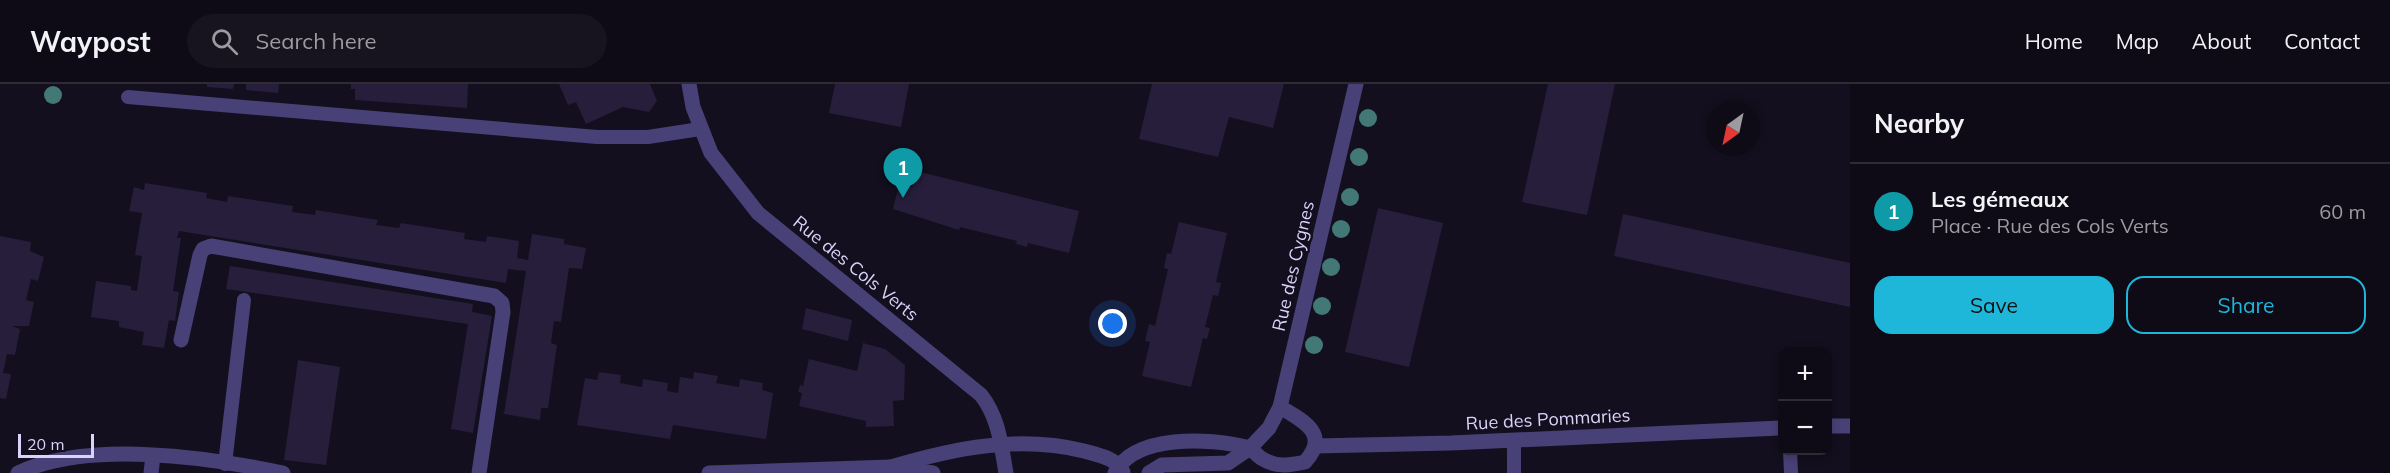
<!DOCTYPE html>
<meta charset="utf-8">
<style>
body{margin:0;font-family:Mulish,sans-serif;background:#17141f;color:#f1f3f6}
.controls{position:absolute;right:18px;bottom:18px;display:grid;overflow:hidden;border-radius:12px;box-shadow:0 3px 9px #0003}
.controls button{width:54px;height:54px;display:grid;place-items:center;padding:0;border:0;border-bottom:2px solid #2e2b35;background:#0e0b16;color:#f1f3f6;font:30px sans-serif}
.compass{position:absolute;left:1706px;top:18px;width:54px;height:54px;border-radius:50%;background:#0e0b16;box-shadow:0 3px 9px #0003;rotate:213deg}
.scale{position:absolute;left:18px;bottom:15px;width:76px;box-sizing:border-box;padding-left:6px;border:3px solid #dad3f9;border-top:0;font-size:16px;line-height:21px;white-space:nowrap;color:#dad3f9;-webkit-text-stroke:4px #130f1e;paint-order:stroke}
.you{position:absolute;left:1113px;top:240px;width:21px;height:21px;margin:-15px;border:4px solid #fff;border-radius:50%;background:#1a73e8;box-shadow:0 0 0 9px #1a73e833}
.badge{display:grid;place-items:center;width:39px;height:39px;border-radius:50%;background:#1fb7d9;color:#fff;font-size:20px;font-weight:700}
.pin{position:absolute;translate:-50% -50px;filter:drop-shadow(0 2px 3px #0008)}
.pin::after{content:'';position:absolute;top:32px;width:21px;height:18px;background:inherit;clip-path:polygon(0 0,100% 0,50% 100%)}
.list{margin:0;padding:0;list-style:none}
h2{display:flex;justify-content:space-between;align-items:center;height:78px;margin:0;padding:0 24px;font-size:26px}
h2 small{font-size:20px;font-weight:400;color:#9b9ba1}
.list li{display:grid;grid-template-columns:39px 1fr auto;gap:18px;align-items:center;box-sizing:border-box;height:96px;padding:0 24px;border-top:2px solid #2e2b35}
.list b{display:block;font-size:22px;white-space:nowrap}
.list p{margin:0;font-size:20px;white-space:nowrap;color:#9b9ba1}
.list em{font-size:20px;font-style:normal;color:#9b9ba1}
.actions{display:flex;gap:12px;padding:18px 24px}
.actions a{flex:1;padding:14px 0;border:2px solid #1fb7d9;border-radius:18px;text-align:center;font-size:21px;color:#1fb7d9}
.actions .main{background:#1fb7d9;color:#111}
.icon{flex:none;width:33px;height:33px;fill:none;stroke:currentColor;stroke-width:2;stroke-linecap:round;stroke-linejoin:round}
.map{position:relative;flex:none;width:1850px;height:389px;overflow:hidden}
header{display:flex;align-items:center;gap:36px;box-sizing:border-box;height:84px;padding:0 30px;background:#0e0b16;border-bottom:2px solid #2e2b35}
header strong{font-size:28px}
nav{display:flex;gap:33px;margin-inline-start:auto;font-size:21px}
.search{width:420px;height:54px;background:#17141f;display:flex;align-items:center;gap:15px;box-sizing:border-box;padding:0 21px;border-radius:33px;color:#9b9ba1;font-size:22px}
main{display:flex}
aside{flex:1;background:#0e0b16}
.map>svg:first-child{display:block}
.building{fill:#271e3c}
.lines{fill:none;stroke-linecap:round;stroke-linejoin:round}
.lane{stroke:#474177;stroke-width:14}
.street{stroke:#474177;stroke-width:15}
.tree{fill:#427875}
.labels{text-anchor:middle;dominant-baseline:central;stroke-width:5;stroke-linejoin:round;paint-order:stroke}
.street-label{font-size:18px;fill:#dad3f9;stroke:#130f1e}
</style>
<header>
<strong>Waypost</strong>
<div class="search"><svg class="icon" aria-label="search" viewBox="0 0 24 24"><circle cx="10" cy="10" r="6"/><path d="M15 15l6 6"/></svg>Search here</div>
<nav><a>Home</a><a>Map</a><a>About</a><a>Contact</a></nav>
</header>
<main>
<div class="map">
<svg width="1850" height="389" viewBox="0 0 1850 389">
<rect width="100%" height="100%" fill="#130f1e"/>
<!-- building -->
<g class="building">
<path d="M207,0H234L233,5L207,3Z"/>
<path d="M246,0H279L278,9L246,6Z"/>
<path d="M351,0H468L467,24L355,16V5H351Z"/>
<path d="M559,0H650L657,17L649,28L623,23L586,40L576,18L568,21Z"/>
<path d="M835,0H909L901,43L829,29Z"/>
<path d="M1152,0H1284L1273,44L1229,33L1218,73L1139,55Z"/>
<path d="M1548,0H1615L1587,131L1522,118Z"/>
<path d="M916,87L1079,127L1069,169L1028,159L1027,163L1016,160L1017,157L960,143L959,146L893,125L899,100L912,103Z"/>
<path d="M145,99L207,109L206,114L227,118L228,112L293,122L292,128L315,131L316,126L378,136L376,141L399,144L401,139L465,149L464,155L486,158L487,152L519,157L517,174L528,176L532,150L564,155V160L586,164L582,185L569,184L561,238L554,237L551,259L557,261L548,324H541L540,336L504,330L526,187L516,186L508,185L506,199L179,147L177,154H181L173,207L179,208L175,237L169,236L164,264L142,261L144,248L119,243V237L91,233L96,197L131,202V206L137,207L142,172L135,171L142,129L129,127L134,103L144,106Z"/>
<path d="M1378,124L1443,139L1409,283L1345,268Z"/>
<path d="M1623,130L1850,179V223L1614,172Z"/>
<path d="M1179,138L1227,149L1216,198L1221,199L1218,212L1213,211L1205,243L1210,244L1207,255L1203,254L1191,303L1142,292L1150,258L1145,257L1149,240L1155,242L1168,185L1164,184L1167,169L1171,170Z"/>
<path d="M0,152L31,158L30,167L44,173L38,197L31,195L26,216L34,218L29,242H12L20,245L15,271L7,270L3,289L11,290L6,315L0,314Z"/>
<path d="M230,182L473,220L472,228L492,232L473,349L451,345L468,240L226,205Z"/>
<path d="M806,224L852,236L848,257L802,245Z"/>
<path d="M863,259L885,265L905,281L904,316L893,317L894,342L866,343V337L799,322L802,309L798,308L800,301L803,302L809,275L857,287Z"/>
<path d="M298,276L340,283L326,381L284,376Z"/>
<path d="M599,288L621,291L620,299L642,303L643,295L668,299L667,307L678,309L680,293L693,295L694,288L718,292L716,299L739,303L740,295L763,299L762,306L773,309L766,355L673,341L670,355L577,341L585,294L597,296Z"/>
</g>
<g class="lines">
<!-- lane -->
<g class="lane">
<path d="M128,13L597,53H648L700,45"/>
<path d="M1790,366L1791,389"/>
<path d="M225,380L244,216"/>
<path d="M1514,389V356"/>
</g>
<!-- street -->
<g class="street">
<path d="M689,0L693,23L711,69L758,129L981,311C999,334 1001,361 1006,389"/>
<path d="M181,256L200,171L203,165L211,162L494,212L502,219L503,228L479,389"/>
<path d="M1828,342H1850"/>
<path d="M1315,362L1451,359L1782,344"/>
<path d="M891,383C954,364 1019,351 1084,367C1099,371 1116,374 1123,388"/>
<path d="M18,389C89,356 207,373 283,389"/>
<path d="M151,389L153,372"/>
<path d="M709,389L891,383L933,389"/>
<path d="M1115,389C1134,350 1210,354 1246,363C1252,365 1256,370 1261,374C1275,383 1288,382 1305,378C1330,350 1304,337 1280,323"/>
<path d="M1149,389L1162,381L1228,379L1250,364L1269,344L1280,323L1356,0"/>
</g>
</g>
<!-- trees -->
<g class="tree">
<circle cx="53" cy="11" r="9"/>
<circle cx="1368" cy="34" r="9"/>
<circle cx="1359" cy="73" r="9"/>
<circle cx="1350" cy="113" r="9"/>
<circle cx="1341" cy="145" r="9"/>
<circle cx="1331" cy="183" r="9"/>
<circle cx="1322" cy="222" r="9"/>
<circle cx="1314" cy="261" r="9"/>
</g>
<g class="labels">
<!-- street labels -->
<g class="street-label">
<text transform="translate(1293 182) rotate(-77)">Rue des Cygnes</text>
<text transform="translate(856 184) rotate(39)">Rue des Cols Verts</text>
<text transform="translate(1548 335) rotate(-3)">Rue des Pommaries</text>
</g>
</g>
</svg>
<div class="controls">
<button>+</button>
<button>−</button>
</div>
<svg class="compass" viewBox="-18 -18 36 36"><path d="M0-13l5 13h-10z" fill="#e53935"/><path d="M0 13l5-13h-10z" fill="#9b9ba1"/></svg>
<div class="scale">20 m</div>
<div class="you"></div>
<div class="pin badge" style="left:903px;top:114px;background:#0f9aa8">1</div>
</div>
<aside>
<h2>Nearby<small></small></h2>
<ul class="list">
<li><span class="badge" style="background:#0f9aa8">1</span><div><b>Les gémeaux</b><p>Place · Rue des Cols Verts</p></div><em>60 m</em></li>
</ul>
<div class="actions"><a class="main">Save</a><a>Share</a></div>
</aside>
</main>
